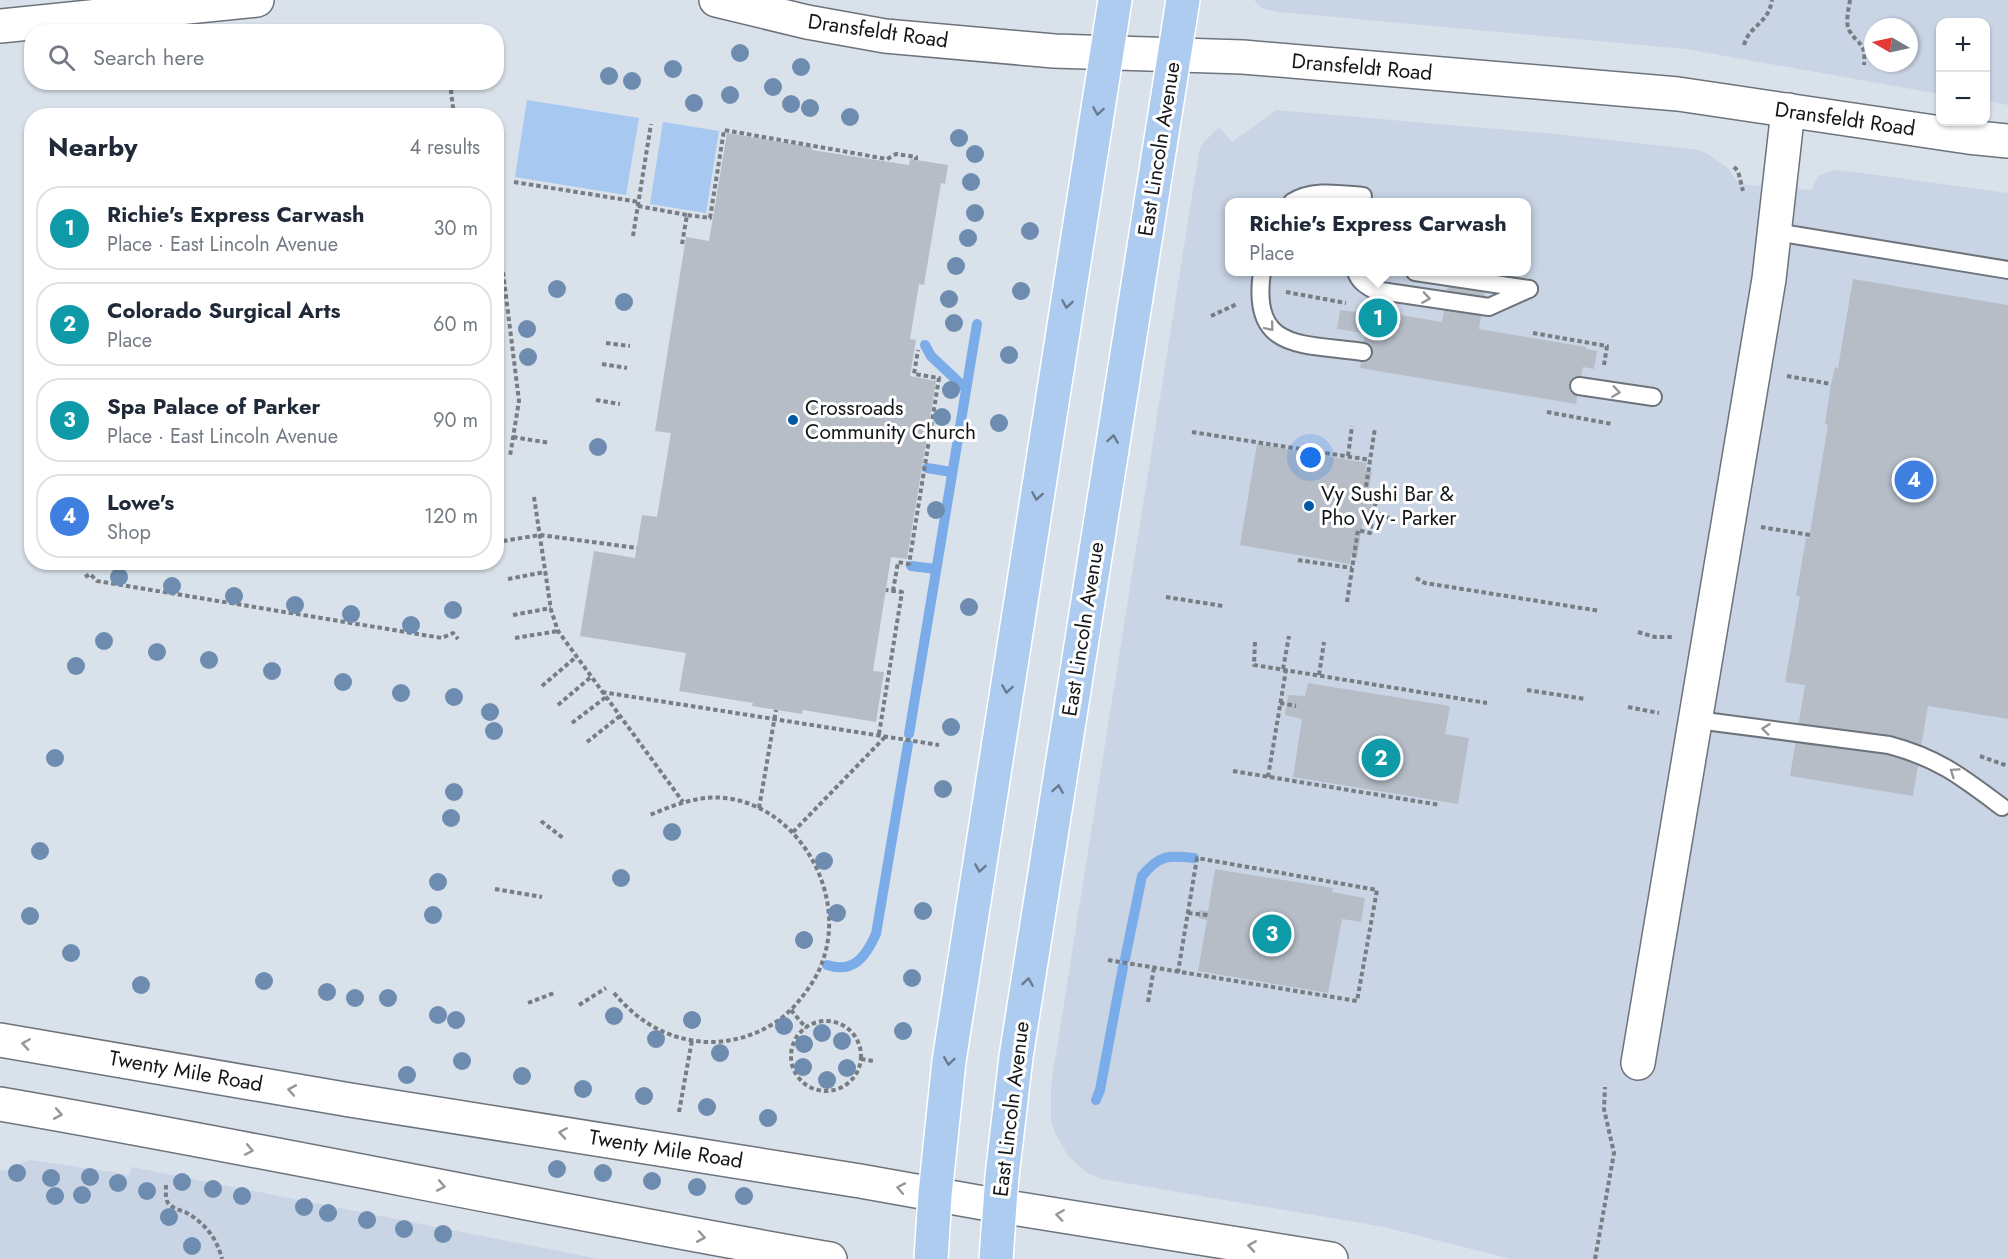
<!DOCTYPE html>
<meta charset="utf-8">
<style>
body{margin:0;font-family:Jost,sans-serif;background:#f2f2f3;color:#1f2937}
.controls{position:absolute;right:18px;top:18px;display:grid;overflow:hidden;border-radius:12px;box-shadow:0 2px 4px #0004}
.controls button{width:54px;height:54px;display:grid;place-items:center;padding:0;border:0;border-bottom:2px solid #e0e1e3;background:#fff;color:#1f2937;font:30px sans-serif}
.compass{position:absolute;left:1864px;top:18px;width:54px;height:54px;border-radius:50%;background:#fff;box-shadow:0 2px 4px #0004;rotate:279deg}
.you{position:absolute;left:1311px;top:458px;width:21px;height:21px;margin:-15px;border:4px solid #fff;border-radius:50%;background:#1a73e8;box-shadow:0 0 0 9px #1a73e833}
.badge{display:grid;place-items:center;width:39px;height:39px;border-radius:50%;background:#0258a6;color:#fff;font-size:20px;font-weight:700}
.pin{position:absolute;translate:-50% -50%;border:3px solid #fff;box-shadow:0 2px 6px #0006}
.popup{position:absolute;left:1225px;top:198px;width:306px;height:78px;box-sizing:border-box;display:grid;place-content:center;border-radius:12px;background:#fff;filter:drop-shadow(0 2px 4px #0005);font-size:20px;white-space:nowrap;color:#747a83}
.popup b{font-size:22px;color:#1f2937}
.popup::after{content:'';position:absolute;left:50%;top:100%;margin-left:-12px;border:12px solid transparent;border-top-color:#fff}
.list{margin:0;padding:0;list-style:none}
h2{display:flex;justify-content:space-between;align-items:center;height:78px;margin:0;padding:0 24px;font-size:26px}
h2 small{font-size:20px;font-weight:400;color:#747a83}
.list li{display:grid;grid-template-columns:39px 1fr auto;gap:18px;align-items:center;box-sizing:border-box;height:84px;margin:0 12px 12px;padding:0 12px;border:2px solid #e0e1e3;border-radius:24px}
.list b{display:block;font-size:22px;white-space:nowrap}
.list p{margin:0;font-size:20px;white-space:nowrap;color:#747a83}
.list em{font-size:20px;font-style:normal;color:#747a83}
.icon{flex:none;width:33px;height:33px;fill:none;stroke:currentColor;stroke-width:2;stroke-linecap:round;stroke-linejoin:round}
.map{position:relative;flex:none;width:2008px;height:1259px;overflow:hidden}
.search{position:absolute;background:#fff;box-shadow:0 2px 4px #0004;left:24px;top:24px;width:480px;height:66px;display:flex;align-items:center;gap:15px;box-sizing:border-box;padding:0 21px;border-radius:24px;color:#747a83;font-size:22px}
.panel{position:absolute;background:#fff;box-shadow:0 2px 4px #0004;left:24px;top:108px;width:480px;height:462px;border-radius:24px}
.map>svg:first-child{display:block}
.built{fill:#c9d5e5;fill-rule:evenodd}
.green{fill:#a7c8f0}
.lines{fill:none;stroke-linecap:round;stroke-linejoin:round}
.stream{stroke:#7aace9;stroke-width:10}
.building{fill:#b6bdc7}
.lane-casing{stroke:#6c737b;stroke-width:20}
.street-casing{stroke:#6c737b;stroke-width:36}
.secondary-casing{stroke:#6c737b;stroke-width:36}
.primary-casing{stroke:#fff;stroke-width:36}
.path{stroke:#777d83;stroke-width:4;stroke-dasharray:4.5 3;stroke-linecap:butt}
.lane{stroke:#fff;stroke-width:16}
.street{stroke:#fff;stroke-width:33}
.secondary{stroke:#fff;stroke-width:33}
.primary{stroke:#aeccf0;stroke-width:33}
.tree{fill:#6d8caf}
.oneway{stroke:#687a8f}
.oneway2{stroke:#959698}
.poi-dot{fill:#0258a6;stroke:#fff;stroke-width:2}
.labels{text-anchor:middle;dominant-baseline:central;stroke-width:6;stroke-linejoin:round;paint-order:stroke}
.street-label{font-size:21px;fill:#131619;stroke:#fff}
.poi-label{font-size:21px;fill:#131619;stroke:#fff;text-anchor:start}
</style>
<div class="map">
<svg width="2008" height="1259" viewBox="0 0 2008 1259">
<rect width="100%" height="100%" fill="#d9e1ea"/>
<!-- built -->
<g class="built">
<path d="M1254,0H2008V105L1986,101V22H1940V94L1686,49L1280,12L1263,9ZM1873,27H1909V63H1873Z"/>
<path d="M1276,110L1556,134L1699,150L1708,154L1728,168L1739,184L1811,190L1818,176L1831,171L1839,170L2008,193V1259H1511L1384,1227L1102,1179L1086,1172L1068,1156L1055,1133L1051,1121V1085L1199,152L1202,144L1219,127L1232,142ZM1230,202H1526V272H1230Z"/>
<path d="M30,1160L120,1173L129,1176L132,1167L599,1259H0V1170L10,1171L19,1164Z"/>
</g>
<!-- green -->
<g class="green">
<path d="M527,100L639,118L626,195L515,177Z"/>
<path d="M663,122L719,131L706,213L650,204Z"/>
</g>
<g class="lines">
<!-- stream -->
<g class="stream">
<path d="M925,345L931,356L966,389"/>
<path d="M927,468L952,472"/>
<path d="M911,566L936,569"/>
<path d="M909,734L977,324"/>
<path d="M1125,959L1142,876C1159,855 1168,855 1194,858"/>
<path d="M827,965C854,974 866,956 876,934L908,744"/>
<path d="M1096,1100L1100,1090L1123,967"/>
</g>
</g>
<!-- building -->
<g class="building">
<path d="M727,133L812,147V150L909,165L910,159L948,165L945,184L941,183L924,285L919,284L910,339L916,340L910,376L936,381L907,559L891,557L873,671L884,672L876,722L803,710L802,714L752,706L753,703L679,691L686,653L580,636L594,551L635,558L642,515L657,517L671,433L655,431L686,237L709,241Z"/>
<path d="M1450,272H1488L1479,329L1586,347V349L1597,351L1594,369L1583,367L1576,404L1360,368L1365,333L1337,329L1340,310L1370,314V310L1442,322Z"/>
<path d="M1853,279L2008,305V719L1928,706L1913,796L1790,776L1805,685L1785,682L1800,596H1796L1806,538L1809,539L1828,425L1825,424L1831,384L1835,367L1838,368Z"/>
<path d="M1257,444L1367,463L1365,471L1372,472L1367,501L1373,502L1371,515L1364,514L1357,558L1351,556L1350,564L1240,545Z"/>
<path d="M1308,683L1450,706L1445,734L1469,738L1458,804L1293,777L1302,719L1285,715L1288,695L1305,696Z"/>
<path d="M1215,869L1333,888L1332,892L1365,898L1361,922L1342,919L1328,993L1198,971L1207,920L1198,918L1199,910L1208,911Z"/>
</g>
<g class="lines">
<!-- lane casing -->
<g class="lane-casing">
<g id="lane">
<path d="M1292,202C1313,189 1339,194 1363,196L1362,202"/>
<path d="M1776,232L2008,270"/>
<path d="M1262,272C1250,352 1303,343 1363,352"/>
<path d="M1356,272C1359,281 1365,285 1374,290L1489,307L1529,289"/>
<path d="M1415,272L1529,289"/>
<path d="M1579,386L1653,397"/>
<path d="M1697,720L1889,745C1938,758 1962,777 2002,807"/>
</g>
</g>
<!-- street casing -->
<g class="street-casing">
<path id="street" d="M1638,1063L1769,279L1788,110"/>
</g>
<!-- secondary casing -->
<g class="secondary-casing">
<g id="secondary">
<path d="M716,0L807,22L885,36L1054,51L1243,57L1678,94L1968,137L2008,141"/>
<path d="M0,26L257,0"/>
<path d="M0,1040L350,1100L860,1181L1000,1206L1331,1259"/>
<path d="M0,1104C278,1152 553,1211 830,1259"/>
</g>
</g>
<!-- primary casing -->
<g class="primary-casing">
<g id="primary">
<path d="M931,1259L935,1195L949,1061L1115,0"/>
<path d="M996,1259L1002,1176L1016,1057L1183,0"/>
</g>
</g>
<!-- path -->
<g class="path">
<path d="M1850,0C1849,8 1845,22 1849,30C1859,47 1866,41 1864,65"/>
<path d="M1744,45C1750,24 1768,25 1772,0"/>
<path d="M450,82L454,116"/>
<path d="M1734,167L1738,171L1743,191"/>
<path d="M514,182L639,202"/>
<path d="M638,206L687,215"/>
<path d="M496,209H499L498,215"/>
<path d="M633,236L651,124"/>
<path d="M682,244L687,215L710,218L724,130L887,159L896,154L916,157V160"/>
<path d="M503,272L519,401L510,456"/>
<path d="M1286,292L1346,303"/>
<path d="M1211,316L1237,304"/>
<path d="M1533,333L1607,346L1604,365"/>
<path d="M606,343L630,346"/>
<path d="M602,364L627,368"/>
<path d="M1787,376L1831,384"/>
<path d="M596,400L620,404"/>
<path d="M1547,412L1612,424"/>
<path d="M1192,432L1370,460"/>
<path d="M513,437L550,443"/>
<path d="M1348,456L1352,426"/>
<path d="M534,497L551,610L558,631L683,802"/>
<path d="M1372,511L1392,519"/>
<path d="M1761,527L1810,535"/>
<path d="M503,541L540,535L637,548"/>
<path d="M1298,560L1352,568"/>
<path d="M85,577L90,574L97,581L442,638L453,633L458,639"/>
<path d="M1416,578L1425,583L1600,611"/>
<path d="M508,579L545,572"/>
<path d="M893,591L898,562L909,564L939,378L914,374L918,350"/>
<path d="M1166,597L1223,606"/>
<path d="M1347,602L1358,530L1370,533L1377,495L1365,493L1375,428"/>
<path d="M513,615L551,608"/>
<path d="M1638,632L1655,637H1674"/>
<path d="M515,638L558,631"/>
<path d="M1255,642L1254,665L1487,703"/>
<path d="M1283,669L1289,636"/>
<path d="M1319,675L1324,642"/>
<path d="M542,686L576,657"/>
<path d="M1527,690L1585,699"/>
<path d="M602,692L939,745"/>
<path d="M1280,703L1296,706"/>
<path d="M558,705L591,677"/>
<path d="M1628,707L1659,713"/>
<path d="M572,723L606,697"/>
<path d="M879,734L902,592L886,590"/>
<path d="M587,742L620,716"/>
<path d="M1980,756L2008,766"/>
<path d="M1233,771L1440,805"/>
<path d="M1268,777L1286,670"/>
<path d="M759,808L776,710"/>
<path d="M541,821L563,838"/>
<path d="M793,832L886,736"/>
<path d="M495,889L542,897"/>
<path d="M1188,913L1208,915"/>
<path d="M1108,960L1357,1001L1377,890L1197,858L1178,972"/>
<path d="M614,993C640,1024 672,1042 713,1042C745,1041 777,1027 797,1003C808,990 818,976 823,960C847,892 798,806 725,798C699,795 674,805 650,815"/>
<path d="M1148,1002L1154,968"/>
<path d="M528,1003L554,993"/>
<path d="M579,1005L606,988"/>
<path d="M791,1010L806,1028"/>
<circle cx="826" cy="1056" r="35"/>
<path d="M861,1059L873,1061"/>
<path d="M679,1112L692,1040"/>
<path d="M166,1185C166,1191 165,1198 168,1203C172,1208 179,1210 185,1212C204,1222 217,1238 222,1259"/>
<path d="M1595,1259L1614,1153L1604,1109L1605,1087"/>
</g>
<!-- lane -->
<use href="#lane" class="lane"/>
<!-- street -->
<use href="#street" class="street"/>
<!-- secondary -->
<use href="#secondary" class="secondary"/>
<!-- primary -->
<use href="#primary" class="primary"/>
</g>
<!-- trees -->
<g class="tree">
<circle cx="740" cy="53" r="9"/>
<circle cx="801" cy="67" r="9"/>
<circle cx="673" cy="69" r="9"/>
<circle cx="609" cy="76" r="9"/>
<circle cx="632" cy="81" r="9"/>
<circle cx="773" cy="87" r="9"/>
<circle cx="730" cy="95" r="9"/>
<circle cx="694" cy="103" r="9"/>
<circle cx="791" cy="104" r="9"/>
<circle cx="810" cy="108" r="9"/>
<circle cx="850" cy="117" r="9"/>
<circle cx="959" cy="138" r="9"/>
<circle cx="975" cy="154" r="9"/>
<circle cx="971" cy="182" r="9"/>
<circle cx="975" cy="213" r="9"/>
<circle cx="1030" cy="231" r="9"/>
<circle cx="968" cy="238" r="9"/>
<circle cx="956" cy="266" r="9"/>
<circle cx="557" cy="289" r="9"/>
<circle cx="1021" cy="291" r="9"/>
<circle cx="949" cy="299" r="9"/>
<circle cx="624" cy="302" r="9"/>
<circle cx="954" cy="323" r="9"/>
<circle cx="527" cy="329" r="9"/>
<circle cx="1009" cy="355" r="9"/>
<circle cx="528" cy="357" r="9"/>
<circle cx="951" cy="390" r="9"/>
<circle cx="942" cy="417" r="9"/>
<circle cx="999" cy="423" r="9"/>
<circle cx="598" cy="447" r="9"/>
<circle cx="936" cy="510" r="9"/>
<circle cx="119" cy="577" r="9"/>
<circle cx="172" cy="586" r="9"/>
<circle cx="234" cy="596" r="9"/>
<circle cx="295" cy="605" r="9"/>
<circle cx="969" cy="607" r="9"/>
<circle cx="453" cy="610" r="9"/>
<circle cx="351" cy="614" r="9"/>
<circle cx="411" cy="625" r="9"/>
<circle cx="104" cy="641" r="9"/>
<circle cx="157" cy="652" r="9"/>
<circle cx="209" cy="660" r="9"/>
<circle cx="76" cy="666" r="9"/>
<circle cx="272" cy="671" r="9"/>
<circle cx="343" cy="682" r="9"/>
<circle cx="401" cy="693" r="9"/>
<circle cx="454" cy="697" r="9"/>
<circle cx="490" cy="712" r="9"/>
<circle cx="951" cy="727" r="9"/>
<circle cx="494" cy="731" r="9"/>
<circle cx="55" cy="758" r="9"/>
<circle cx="943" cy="789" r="9"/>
<circle cx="454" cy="792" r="9"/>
<circle cx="451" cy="818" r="9"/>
<circle cx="672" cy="832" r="9"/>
<circle cx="40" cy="851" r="9"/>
<circle cx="824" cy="861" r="9"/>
<circle cx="621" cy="878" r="9"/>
<circle cx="438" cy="882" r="9"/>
<circle cx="923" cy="911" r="9"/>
<circle cx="837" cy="913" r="9"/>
<circle cx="433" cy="915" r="9"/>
<circle cx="30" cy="916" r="9"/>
<circle cx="804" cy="940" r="9"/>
<circle cx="71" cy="953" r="9"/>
<circle cx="912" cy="978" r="9"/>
<circle cx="264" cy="981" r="9"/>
<circle cx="141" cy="985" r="9"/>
<circle cx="327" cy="992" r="9"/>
<circle cx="355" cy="998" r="9"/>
<circle cx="388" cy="998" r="9"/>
<circle cx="438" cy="1015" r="9"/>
<circle cx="614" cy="1016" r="9"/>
<circle cx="456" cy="1020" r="9"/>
<circle cx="692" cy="1020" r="9"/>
<circle cx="784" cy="1026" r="9"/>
<circle cx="903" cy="1031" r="9"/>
<circle cx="822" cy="1033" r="9"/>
<circle cx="656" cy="1039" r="9"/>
<circle cx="842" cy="1041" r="9"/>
<circle cx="804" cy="1044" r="9"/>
<circle cx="720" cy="1053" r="9"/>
<circle cx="462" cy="1061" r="9"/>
<circle cx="803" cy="1067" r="9"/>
<circle cx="847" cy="1068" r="9"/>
<circle cx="407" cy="1075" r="9"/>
<circle cx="522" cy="1076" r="9"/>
<circle cx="827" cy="1080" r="9"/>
<circle cx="583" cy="1089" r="9"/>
<circle cx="644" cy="1096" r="9"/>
<circle cx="707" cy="1107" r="9"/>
<circle cx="768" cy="1118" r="9"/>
<circle cx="557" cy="1169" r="9"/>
<circle cx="17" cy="1173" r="9"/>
<circle cx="603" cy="1173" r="9"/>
<circle cx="90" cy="1177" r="9"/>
<circle cx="51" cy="1178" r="9"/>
<circle cx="652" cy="1181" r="9"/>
<circle cx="182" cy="1182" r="9"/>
<circle cx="118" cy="1183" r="9"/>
<circle cx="697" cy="1187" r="9"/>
<circle cx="213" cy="1189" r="9"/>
<circle cx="147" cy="1191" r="9"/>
<circle cx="82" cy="1195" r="9"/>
<circle cx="55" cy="1196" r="9"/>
<circle cx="242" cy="1196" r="9"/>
<circle cx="744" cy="1196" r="9"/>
<circle cx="304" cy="1207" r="9"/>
<circle cx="328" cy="1213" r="9"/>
<circle cx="169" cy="1217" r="9"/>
<circle cx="367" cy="1220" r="9"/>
<circle cx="404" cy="1229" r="9"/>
<circle cx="443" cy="1234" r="9"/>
<circle cx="192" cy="1246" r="9"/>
</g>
<!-- one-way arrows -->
<defs><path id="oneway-chevron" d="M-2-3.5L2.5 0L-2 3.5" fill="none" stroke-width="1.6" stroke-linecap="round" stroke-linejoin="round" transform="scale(1.5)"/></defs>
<g class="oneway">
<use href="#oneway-chevron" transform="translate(1098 111) rotate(99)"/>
<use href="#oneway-chevron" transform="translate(1067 304) rotate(99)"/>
<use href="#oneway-chevron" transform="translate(1113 439) rotate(-81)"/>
<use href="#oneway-chevron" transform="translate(1037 496) rotate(99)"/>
<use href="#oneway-chevron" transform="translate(1007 689) rotate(99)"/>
<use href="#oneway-chevron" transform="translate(1058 789) rotate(-81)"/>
<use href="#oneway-chevron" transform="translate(980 868) rotate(99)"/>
<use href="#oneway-chevron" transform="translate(1028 982) rotate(-81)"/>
<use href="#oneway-chevron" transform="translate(949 1061) rotate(98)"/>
</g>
<g class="oneway2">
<use href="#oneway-chevron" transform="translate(1426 298) rotate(9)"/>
<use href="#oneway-chevron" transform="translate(1270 327) rotate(50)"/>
<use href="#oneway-chevron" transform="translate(1616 392) rotate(8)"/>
<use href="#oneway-chevron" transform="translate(1766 729) rotate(-173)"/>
<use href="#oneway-chevron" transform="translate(1954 772) rotate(-146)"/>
<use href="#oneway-chevron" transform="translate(26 1044) rotate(-171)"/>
<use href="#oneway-chevron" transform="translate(292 1090) rotate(-170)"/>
<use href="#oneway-chevron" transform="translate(58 1114) rotate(10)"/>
<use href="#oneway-chevron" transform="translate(563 1133) rotate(-171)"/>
<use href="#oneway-chevron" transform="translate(249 1150) rotate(11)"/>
<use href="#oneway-chevron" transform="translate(441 1186) rotate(11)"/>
<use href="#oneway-chevron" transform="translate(901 1188) rotate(-169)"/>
<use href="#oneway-chevron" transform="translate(1060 1215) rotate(-172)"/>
<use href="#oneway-chevron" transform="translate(701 1237) rotate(10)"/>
<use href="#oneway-chevron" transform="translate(1252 1246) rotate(-171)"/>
</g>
<!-- markers -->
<g class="poi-dot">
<circle cx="793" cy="420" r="6"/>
<circle cx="1309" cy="506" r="6"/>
</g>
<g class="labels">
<!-- street labels -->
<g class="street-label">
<text transform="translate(878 31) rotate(8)">Dransfeldt Road</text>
<text transform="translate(1362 67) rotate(5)">Dransfeldt Road</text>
<text transform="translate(1845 119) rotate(8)">Dransfeldt Road</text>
<text transform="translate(1159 149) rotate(-81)">East Lincoln Avenue</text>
<text transform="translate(1083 629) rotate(-81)">East Lincoln Avenue</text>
<text transform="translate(186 1071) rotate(10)">Twenty Mile Road</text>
<text transform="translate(1011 1109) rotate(-83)">East Lincoln Avenue</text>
<text transform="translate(666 1149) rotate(9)">Twenty Mile Road</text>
</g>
<!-- poi labels -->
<g class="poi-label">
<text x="805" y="408">Crossroads<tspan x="805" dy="24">Community Church</tspan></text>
<text x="1321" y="494">Vy Sushi Bar &amp;<tspan x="1321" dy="24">Pho Vy - Parker</tspan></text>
</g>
</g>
</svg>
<div class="controls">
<button>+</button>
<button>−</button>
</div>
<svg class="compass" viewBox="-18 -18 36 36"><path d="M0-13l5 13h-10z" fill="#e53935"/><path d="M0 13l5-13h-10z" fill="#747a83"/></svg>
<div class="you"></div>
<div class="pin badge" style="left:1378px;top:318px;background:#0f9aa8">1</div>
<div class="popup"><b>Richie's Express Carwash</b>Place</div>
<div class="pin badge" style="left:1381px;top:758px;background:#0f9aa8">2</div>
<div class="pin badge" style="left:1272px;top:934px;background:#0f9aa8">3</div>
<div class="pin badge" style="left:1914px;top:480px;background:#3f7fe0">4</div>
<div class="search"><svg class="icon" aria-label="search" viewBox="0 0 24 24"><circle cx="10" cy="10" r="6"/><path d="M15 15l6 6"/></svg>Search here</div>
<section class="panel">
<h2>Nearby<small>4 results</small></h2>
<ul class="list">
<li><span class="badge" style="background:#0f9aa8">1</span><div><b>Richie's Express Carwash</b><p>Place · East Lincoln Avenue</p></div><em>30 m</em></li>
<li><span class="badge" style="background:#0f9aa8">2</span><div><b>Colorado Surgical Arts</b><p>Place</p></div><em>60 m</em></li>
<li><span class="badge" style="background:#0f9aa8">3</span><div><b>Spa Palace of Parker</b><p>Place · East Lincoln Avenue</p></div><em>90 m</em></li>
<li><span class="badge" style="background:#3f7fe0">4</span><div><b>Lowe's</b><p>Shop</p></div><em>120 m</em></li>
</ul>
</section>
</div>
